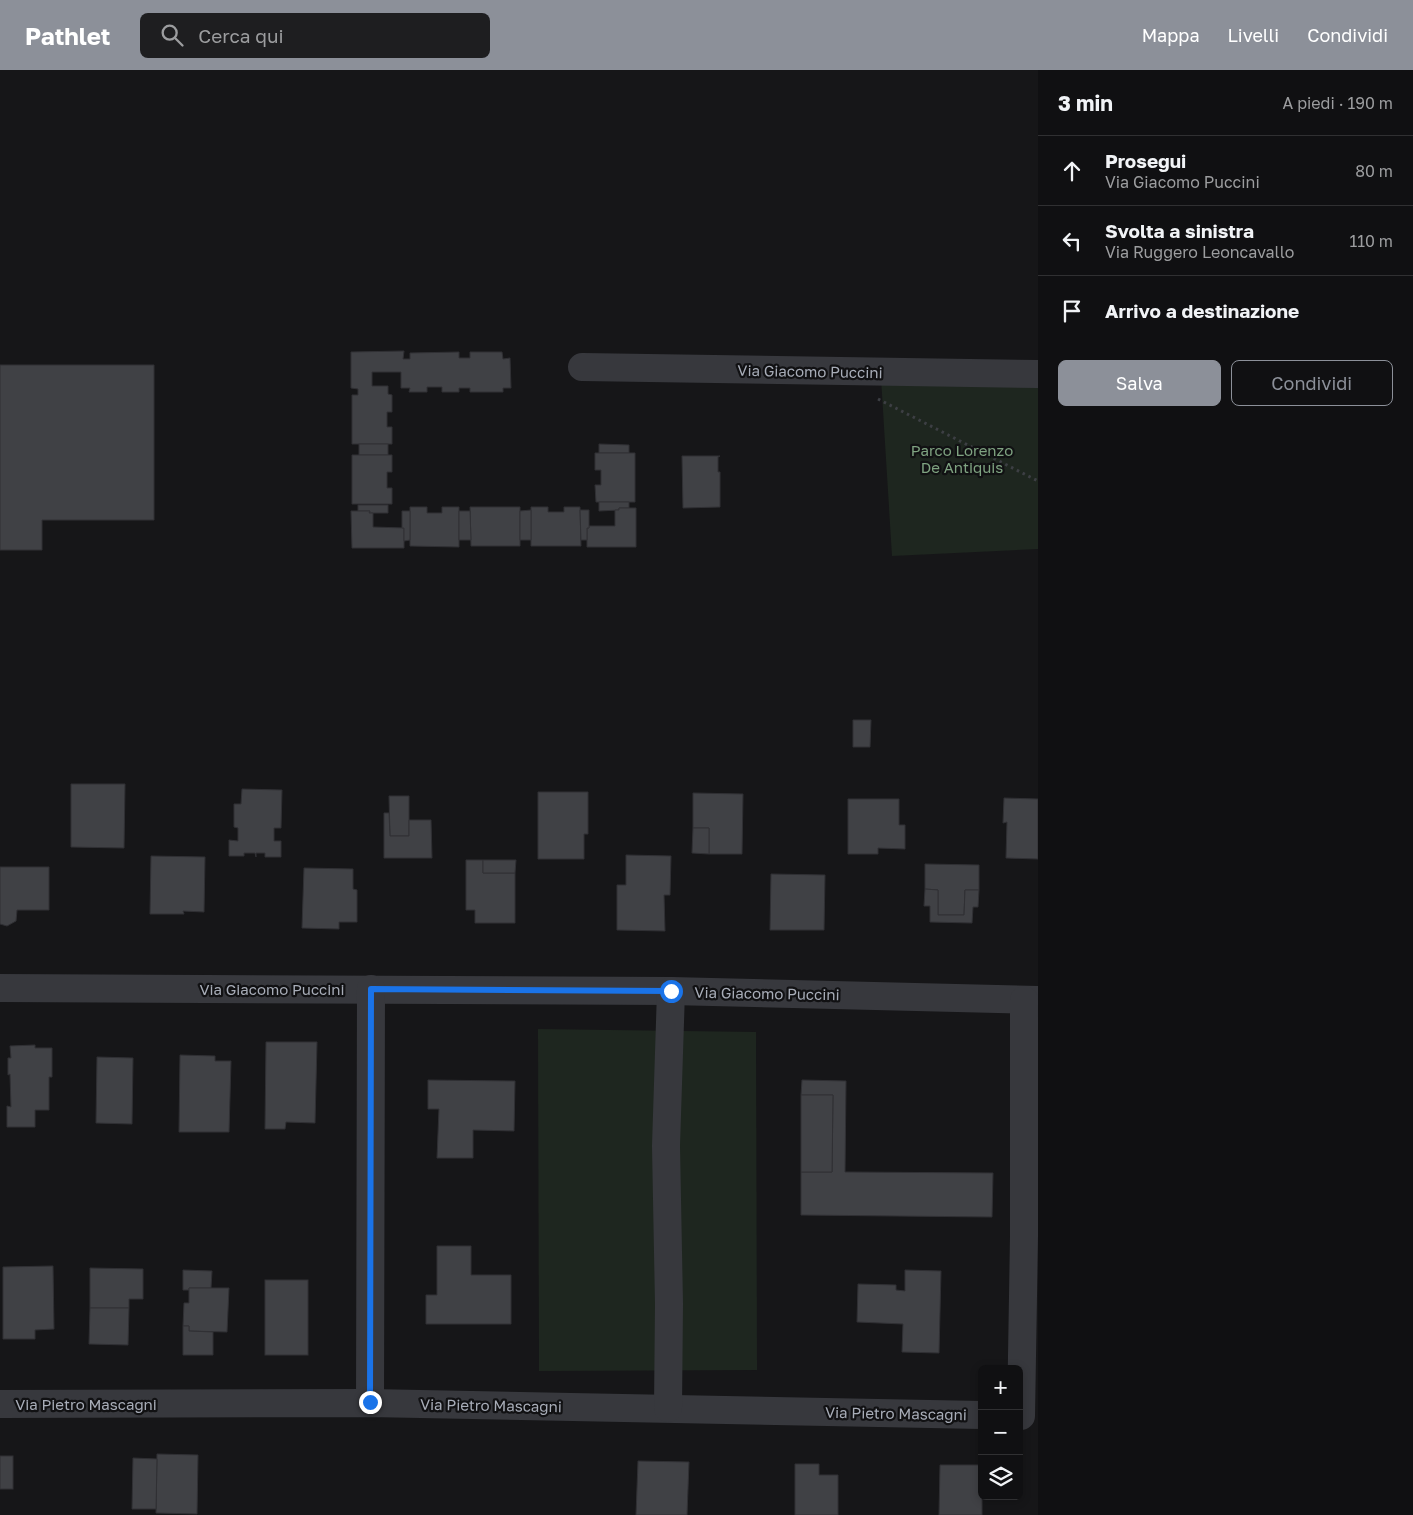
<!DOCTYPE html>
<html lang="it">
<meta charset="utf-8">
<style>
body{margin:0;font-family:"Golos Text",sans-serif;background:#1e1e20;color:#f1f3f6}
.controls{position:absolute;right:15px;bottom:15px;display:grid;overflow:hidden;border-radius:8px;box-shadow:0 2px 8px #0003}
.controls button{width:45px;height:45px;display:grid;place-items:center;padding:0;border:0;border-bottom:1px solid #303032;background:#101012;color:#f1f3f6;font:25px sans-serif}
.stop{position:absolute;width:15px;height:15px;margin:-11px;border:4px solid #1a73e8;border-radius:50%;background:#fff}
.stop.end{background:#1a73e8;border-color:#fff;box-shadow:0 1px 5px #0008}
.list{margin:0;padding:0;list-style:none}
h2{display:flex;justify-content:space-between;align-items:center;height:65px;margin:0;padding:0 20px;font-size:21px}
h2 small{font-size:16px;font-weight:400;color:#9c9d9f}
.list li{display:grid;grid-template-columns:32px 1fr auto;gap:15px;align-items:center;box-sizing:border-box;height:70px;padding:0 20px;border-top:1px solid #303032}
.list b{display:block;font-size:19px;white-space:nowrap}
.list p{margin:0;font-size:16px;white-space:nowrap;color:#9c9d9f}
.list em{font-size:16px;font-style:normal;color:#9c9d9f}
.actions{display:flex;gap:10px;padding:15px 20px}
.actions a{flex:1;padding:11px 0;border:1px solid #8c9099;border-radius:8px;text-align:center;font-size:18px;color:#8c9099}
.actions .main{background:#8c9099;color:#fff}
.icon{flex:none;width:28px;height:28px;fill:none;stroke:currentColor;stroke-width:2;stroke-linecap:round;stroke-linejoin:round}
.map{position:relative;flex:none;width:1038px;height:1445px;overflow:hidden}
header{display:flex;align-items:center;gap:30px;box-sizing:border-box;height:70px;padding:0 25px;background:#8c9099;color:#fff}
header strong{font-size:24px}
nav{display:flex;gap:28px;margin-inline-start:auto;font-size:18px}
.search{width:350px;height:45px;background:#1e1e20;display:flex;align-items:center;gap:12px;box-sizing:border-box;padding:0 18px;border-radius:8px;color:#9c9d9f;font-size:19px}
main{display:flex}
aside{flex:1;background:#101012}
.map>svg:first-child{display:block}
.green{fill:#1e261f}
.building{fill:#404145;stroke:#303034}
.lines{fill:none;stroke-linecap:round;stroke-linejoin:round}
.path{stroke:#3d3f44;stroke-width:3;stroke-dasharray:2.5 4;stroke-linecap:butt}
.minor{stroke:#37383d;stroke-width:28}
.route{stroke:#1a73e8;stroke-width:6}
.labels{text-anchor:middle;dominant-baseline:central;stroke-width:4.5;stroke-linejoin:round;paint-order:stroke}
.street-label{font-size:15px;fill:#a8adb8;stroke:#111113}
.park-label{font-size:15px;fill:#7fa381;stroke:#111113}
</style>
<header>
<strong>Pathlet</strong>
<div class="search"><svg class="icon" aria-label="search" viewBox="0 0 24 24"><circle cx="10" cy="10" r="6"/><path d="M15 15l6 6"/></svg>Cerca qui</div>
<nav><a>Mappa</a><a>Livelli</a><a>Condividi</a></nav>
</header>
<main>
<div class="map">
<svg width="1038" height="1445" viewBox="0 0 1038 1445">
<rect width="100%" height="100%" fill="#161618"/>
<!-- green -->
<g class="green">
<path d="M881,308L1038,313V479L892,486Z"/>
<path d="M538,959L756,962L757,1300L539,1301Z"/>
</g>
<!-- building -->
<g class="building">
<path d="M404,281L403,289H410V283L459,282V288H470V282H502L503,289L510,288L511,318H503V322H470V318H459V322H442V317H427V322H409L410,318H401V302H372V316H388V324L392,325V342H387V357H392V374H352V325H358V319L351,318V282Z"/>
<path d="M0,295H154V450H42V480H0Z"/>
<rect x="359" y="374" width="29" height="11"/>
<path d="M599,374L629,375V383H599Z"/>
<path d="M595,383H635V432H596L595,415H601V400H595Z"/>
<path d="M352,385H392V402H387V418H392V434H352Z"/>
<path d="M682,386H720L718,387V402H720V437L683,438Z"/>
<path d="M599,432H629V438H619V440L599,441Z"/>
<path d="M358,435H388V443H369L370,441H358Z"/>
<path d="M410,437H427V443H442V437H459V477L410,476Z"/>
<path d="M470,437H520V476H471Z"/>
<path d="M531,437H548V442H564V437H580L581,476H531Z"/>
<path d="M619,438H636V477H587V458H589V456H615V440H619Z"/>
<path d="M531,440V470H520V441Z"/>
<path d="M580,440H589V458H587V470H581Z"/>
<path d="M351,441H370L369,443H373V457L404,458V478H352Z"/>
<path d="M402,441H410V470L404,471V458H402Z"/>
<path d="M459,441H470L471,470H459Z"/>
<path d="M853,650H871L870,677H853Z"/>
<path d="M71,714H125L124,778L71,777Z"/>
<path d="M242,719L282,720L281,758H274V771H281V787H265V783H256V787L255,783H244V786H229V770L238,771V758L234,757V734H241Z"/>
<path d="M538,722H588V764H584V789H538Z"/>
<path d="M693,723L743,724L742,784H709V758H693Z"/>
<path d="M389,726H409V766H390Z"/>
<path d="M1004,728L1038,729V789L1006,788L1007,752L1003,753Z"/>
<path d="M848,729H899V755H905V779L878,778V784H848Z"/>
<path d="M384,743H389L390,766H409V750H431L432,788H384Z"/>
<path d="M693,758H709V784L692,783Z"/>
<path d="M626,785L671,786L670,825H664L665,861L617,860V815H626Z"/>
<path d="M151,786L205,787L204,842L183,841L184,844H150Z"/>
<path d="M466,790H483V803H515V853H475V840H466Z"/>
<path d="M483,790H516L515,803H483Z"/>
<path d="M925,794L979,795V820H965L964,845H938V820L925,819Z"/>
<path d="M0,797H49V840H17L16,851L7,856L0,854Z"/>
<path d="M304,798L353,799V819L357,820V852H339V859L302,858Z"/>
<path d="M771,804L825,805L824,860H770Z"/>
<path d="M925,819L938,820V845H964L965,820H979L978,837H973L972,853L930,852V836H924Z"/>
<path d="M266,972H317L315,1053L286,1052L285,1059H265Z"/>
<path d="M35,975V978H52V1007H49V1040H35V1057H7V1036L11,1037L10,1004L8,1005V988H11L10,976Z"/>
<path d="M180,985L215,986V991H231L229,1062H179Z"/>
<path d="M97,987L133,988L132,1054L96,1053Z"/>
<path d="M428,1010L515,1011L514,1061L473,1060V1088H437L439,1039H428Z"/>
<path d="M802,1010L846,1011L845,1102L993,1103L992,1147L801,1145V1102H832L833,1025H801Z"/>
<path d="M801,1025H833L832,1102H801Z"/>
<path d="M437,1176H471V1205H511V1254H426V1225H437Z"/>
<path d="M53,1196L54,1259L35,1260V1269H3V1197Z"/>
<path d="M90,1198L143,1199V1229H129V1238H90Z"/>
<path d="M183,1200L212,1201L211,1218H189V1220H183Z"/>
<path d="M905,1200L941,1201L939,1283L902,1282L903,1254L857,1252L858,1214L896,1215V1220L905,1221Z"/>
<rect x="265" y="1210" width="43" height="75"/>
<path d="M189,1218H229L227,1262L189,1261V1256H183L184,1233H189Z"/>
<path d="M90,1238H129L128,1275L89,1274Z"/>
<path d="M183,1256H189V1261L213,1262V1285H183Z"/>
<path d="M157,1384L198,1385L197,1444L156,1443Z"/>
<rect x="0" y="1386" width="13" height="33"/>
<path d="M133,1388L157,1389L156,1439H132Z"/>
<path d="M638,1391L689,1392L687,1445H636Z"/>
<path d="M795,1394H819V1405H838V1445H795Z"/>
<path d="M940,1395H982V1445H939Z"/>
</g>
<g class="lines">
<!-- path -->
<path class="path" d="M878,329L1038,411"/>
<!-- minor -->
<g class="minor">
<path d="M582,297L1038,304"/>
<path d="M0,918L671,921L1038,930"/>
<path d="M370,1333L371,919"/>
<path d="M0,1334L370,1333L982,1345"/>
<path d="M668,1338L669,1234L666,1076L671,921"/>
<path d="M1021,1346L1024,1166V930"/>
</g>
</g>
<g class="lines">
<!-- route -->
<path class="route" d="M370,1332L371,919L671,921"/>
</g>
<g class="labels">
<!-- street labels -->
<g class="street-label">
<text transform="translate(810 301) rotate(1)">Via Giacomo Puccini</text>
<text x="272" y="919">Via Giacomo Puccini</text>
<text transform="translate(767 923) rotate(1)">Via Giacomo Puccini</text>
<text x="86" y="1334">Via Pietro Mascagni</text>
<text transform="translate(491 1335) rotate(1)">Via Pietro Mascagni</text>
<text transform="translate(896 1343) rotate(1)">Via Pietro Mascagni</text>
</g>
<!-- park labels -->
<g class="park-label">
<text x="962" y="380">Parco Lorenzo<tspan x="962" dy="17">De Antiquis</tspan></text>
</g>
</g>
</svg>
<div class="controls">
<button>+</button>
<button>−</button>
<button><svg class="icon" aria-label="layers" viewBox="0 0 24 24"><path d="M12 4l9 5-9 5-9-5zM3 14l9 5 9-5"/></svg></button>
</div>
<div class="stop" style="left:671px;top:921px"></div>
<div class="stop end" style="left:370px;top:1332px"></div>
</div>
<aside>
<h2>3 min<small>A piedi · 190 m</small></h2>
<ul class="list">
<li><svg class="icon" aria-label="ahead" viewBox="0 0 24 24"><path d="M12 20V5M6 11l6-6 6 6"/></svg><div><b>Prosegui</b><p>Via Giacomo Puccini</p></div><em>80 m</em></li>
<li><svg class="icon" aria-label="left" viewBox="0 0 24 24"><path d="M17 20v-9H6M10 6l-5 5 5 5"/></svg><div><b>Svolta a sinistra</b><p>Via Ruggero Leoncavallo</p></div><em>110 m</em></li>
<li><svg class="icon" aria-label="arrive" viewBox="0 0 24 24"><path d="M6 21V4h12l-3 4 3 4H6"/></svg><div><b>Arrivo a destinazione</b></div></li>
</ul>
<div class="actions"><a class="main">Salva</a><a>Condividi</a></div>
</aside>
</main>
